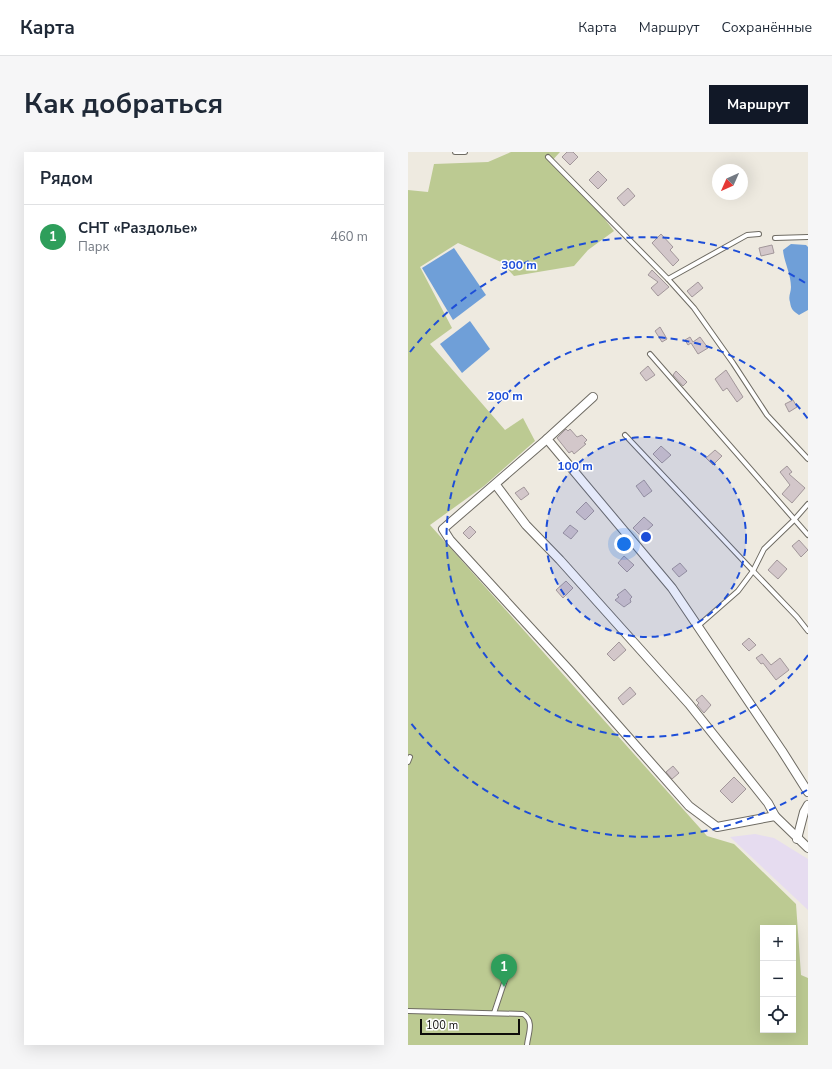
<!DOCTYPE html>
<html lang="ru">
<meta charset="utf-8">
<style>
body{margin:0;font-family:"Nunito Sans",sans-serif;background:#f6f6f7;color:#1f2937}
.controls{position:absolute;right:12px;bottom:12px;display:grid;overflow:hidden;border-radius:0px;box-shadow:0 4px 16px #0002}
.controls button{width:36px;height:36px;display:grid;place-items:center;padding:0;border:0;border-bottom:1px solid #e0e1e3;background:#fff;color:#1f2937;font:20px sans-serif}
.compass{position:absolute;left:304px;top:12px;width:36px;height:36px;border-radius:50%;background:#fff;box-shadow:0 4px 16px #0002;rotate:225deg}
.scale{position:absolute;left:12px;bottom:10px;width:100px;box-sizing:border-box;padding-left:4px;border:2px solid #0e0d0a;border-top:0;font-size:11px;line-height:14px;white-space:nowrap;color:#0e0d0a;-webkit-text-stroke:3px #fff;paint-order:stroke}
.you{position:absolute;left:216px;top:392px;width:14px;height:14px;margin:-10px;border:3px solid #fff;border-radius:50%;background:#1a73e8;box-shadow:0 0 0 6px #1a73e833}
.badge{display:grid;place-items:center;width:26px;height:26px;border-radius:50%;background:#111827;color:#fff;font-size:13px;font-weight:700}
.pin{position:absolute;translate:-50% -33px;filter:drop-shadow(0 1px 2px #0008)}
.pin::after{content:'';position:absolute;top:21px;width:14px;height:12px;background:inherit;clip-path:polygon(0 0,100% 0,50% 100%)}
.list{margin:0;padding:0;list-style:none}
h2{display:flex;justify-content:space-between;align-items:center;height:52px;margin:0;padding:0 16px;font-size:17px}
h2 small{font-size:13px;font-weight:400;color:#747a83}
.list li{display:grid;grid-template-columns:26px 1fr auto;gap:12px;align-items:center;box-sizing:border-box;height:64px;padding:0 16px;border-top:1px solid #e0e1e3}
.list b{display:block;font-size:15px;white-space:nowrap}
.list p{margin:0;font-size:13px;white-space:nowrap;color:#747a83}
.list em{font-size:13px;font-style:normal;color:#747a83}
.icon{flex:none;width:22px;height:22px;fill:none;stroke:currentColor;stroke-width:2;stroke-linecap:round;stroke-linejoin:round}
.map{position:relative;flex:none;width:400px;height:893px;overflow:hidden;border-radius:0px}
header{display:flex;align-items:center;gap:24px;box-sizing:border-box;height:56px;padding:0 20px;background:#fff;border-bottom:1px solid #e0e1e3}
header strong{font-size:19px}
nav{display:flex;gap:22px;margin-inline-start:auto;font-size:14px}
.intro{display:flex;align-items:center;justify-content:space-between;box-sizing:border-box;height:96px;padding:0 24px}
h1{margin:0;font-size:28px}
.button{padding:10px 18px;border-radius:0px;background:#111827;color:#fff;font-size:14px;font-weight:700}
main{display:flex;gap:24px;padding:0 24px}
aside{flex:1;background:#fff;border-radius:0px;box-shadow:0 4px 16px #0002}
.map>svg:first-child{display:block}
.industrial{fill:#e6dcf0}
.green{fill:#bcca92;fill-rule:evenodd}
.water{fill:#6f9fd8}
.building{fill:#d3c7ca;stroke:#a2979a}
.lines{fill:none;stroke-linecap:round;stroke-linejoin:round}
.lane-casing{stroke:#6e6b63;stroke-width:6}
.street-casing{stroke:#6e6b63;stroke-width:10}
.lane{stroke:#fff;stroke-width:4}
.street{stroke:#fff;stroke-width:8}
.ring{fill:none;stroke:#1d4ed8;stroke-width:2;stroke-dasharray:7 5}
.centre{fill:#1d4ed8;stroke:#fff;stroke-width:2}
.ring-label{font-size:12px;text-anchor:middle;font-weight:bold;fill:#1d4ed8;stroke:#fff;stroke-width:3;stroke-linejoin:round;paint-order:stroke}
</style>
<header>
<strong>Карта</strong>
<nav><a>Карта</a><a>Маршрут</a><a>Сохранённые</a></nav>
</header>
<div class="intro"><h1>Как добраться</h1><a class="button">Маршрут</a></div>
<main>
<aside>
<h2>Рядом<small></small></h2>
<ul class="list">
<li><span class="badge" style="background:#2e9e5b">1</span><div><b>СНТ «Раздолье»</b><p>Парк</p></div><em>460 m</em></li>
</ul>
</aside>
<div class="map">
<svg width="400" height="893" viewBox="0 0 400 893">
<rect width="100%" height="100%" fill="#eeeae0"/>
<!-- industrial -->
<path class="industrial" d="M347,682L366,686L400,707V758L322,685Z"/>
<!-- green -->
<path class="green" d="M103,0H152L142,11L168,30L206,79L180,98L166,114L106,124L93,110L50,91L12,115L44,176L22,192L97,278L115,266L127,289L76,334L22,373L299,684L326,692L388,752L393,823L400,826V893H0V38L20,40L26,12L80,10ZM355,776H385V878H355Z"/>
<!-- water -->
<g class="water">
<path d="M383,92L398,93L400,95V158L391,163C385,159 383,157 382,150C380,144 383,141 383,135C383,122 376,110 375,98Z"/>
<path d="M46,96L78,143L45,168L14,116Z"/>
<path d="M62,169L82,197L54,221L32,192Z"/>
</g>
<!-- building -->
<g class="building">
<path d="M159,0H165L170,5L162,13L154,5Z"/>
<path d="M190,19L199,28L190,37L181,28Z"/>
<path d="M220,36L227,44L216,54L209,46Z"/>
<path d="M253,82L265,95L262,98L271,108L265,114L244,91Z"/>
<path d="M364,93L366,101L353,104L351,96Z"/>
<path d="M244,118L261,135L250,144L243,136L250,130L240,123Z"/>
<path d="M290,130L295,136L284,145L279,139Z"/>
<path d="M252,175L259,187L254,190L247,179Z"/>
<path d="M282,185L285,190L292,185L300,196L290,202L283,191L280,193L277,188Z"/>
<path d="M240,214L247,223L238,229L232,221Z"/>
<path d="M318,218L335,245L329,250L319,236L315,239L307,227Z"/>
<path d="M268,219L279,230L275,234L265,223Z"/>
<path d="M385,248L389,255L381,260L377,252Z"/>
<path d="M158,277L160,279L162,277L169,285L174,283L179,288L176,291L178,292L166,302L164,299L161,301L149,286Z"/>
<path d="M253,294L263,303L254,311L245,302Z"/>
<path d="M307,298L314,304L305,313L298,306Z"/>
<path d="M379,314L384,320L381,322L397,336L384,351L374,342L382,333L372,320Z"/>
<path d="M236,328L244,339L236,345L228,334Z"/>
<path d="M116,335L121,342L113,348L107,341Z"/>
<path d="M178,350L186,359L177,368L168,360Z"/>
<path d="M236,365L245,373L233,384L225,376Z"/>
<path d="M162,373L170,379L163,387L155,381Z"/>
<path d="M62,374L68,380L61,387L55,381Z"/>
<path d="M391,388L400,398L393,405L384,394Z"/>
<path d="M216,404L226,413L219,420L210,411Z"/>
<path d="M369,408L379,417L370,427L360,418Z"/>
<path d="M272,411L279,419L271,425L264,417Z"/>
<path d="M158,429L165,436L155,446L148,438Z"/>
<path d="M217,437L224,445L222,447L223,450L216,455L207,448L211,445L209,443Z"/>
<path d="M341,486L348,493L341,499L334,492Z"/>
<path d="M211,490L218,498L206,509L199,502Z"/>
<path d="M354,502L363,513L372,506L381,518L368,528L355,511L353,512L348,506Z"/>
<path d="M222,535L228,542L215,553L210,546Z"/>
<path d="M294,543L303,553L296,561L289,553L291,551L288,548Z"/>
<path d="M265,614L271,621L264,627L258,620Z"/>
<path d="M326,625L338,637L324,651L312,639Z"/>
</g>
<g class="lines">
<!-- lane casing -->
<g class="lane-casing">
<g id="lane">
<path d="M47,0H57"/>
<path d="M140,5L260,127L286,156L325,211L359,263L400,307"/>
<path d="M367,86L400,85"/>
<path d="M260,127L339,83L351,82"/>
<path d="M242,202L400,383"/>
<path d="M217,283L345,419L356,397L386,368L400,352"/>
<path d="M290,474L330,439L345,419L389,465L400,479"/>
<path d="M0,610L2,605"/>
<path d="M0,859L115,862C127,869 120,882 119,893"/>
<path d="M86,861L101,816"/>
</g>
</g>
<!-- street casing -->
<g class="street-casing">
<g id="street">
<path d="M185,245L139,287L264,436L374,599L400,640"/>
<path d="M139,287L35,377L42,388L162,519L281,654L309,675L367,664L400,696"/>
<path d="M88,333L118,373L152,408L281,552L360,651L367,664"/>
<path d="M389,687L396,660L400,653"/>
</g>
</g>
<!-- lane -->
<use href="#lane" class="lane"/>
<!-- street -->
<use href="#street" class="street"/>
</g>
<!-- distance rings -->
<circle cx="238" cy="385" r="100" fill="#1d4ed8" fill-opacity=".12"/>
<g class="ring">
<circle cx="238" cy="385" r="100"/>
<path d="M400 503A200 200 0 1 1 400 267"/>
<path d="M399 638A300 300 0 0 1 2 570M2 200A300 300 0 0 1 399 132"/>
</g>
<circle cx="238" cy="385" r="6" class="centre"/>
<g class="ring-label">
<text x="111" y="117">300 m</text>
<text x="97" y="248">200 m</text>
<text x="167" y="318">100 m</text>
</g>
</svg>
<div class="controls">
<button>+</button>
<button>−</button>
<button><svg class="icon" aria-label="locate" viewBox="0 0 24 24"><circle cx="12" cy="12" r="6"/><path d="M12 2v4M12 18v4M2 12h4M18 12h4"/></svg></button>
</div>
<svg class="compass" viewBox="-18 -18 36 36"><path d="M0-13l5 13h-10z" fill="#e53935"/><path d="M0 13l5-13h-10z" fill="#747a83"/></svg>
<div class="scale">100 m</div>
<div class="you"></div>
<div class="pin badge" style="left:96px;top:835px;background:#2e9e5b">1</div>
</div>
</main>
